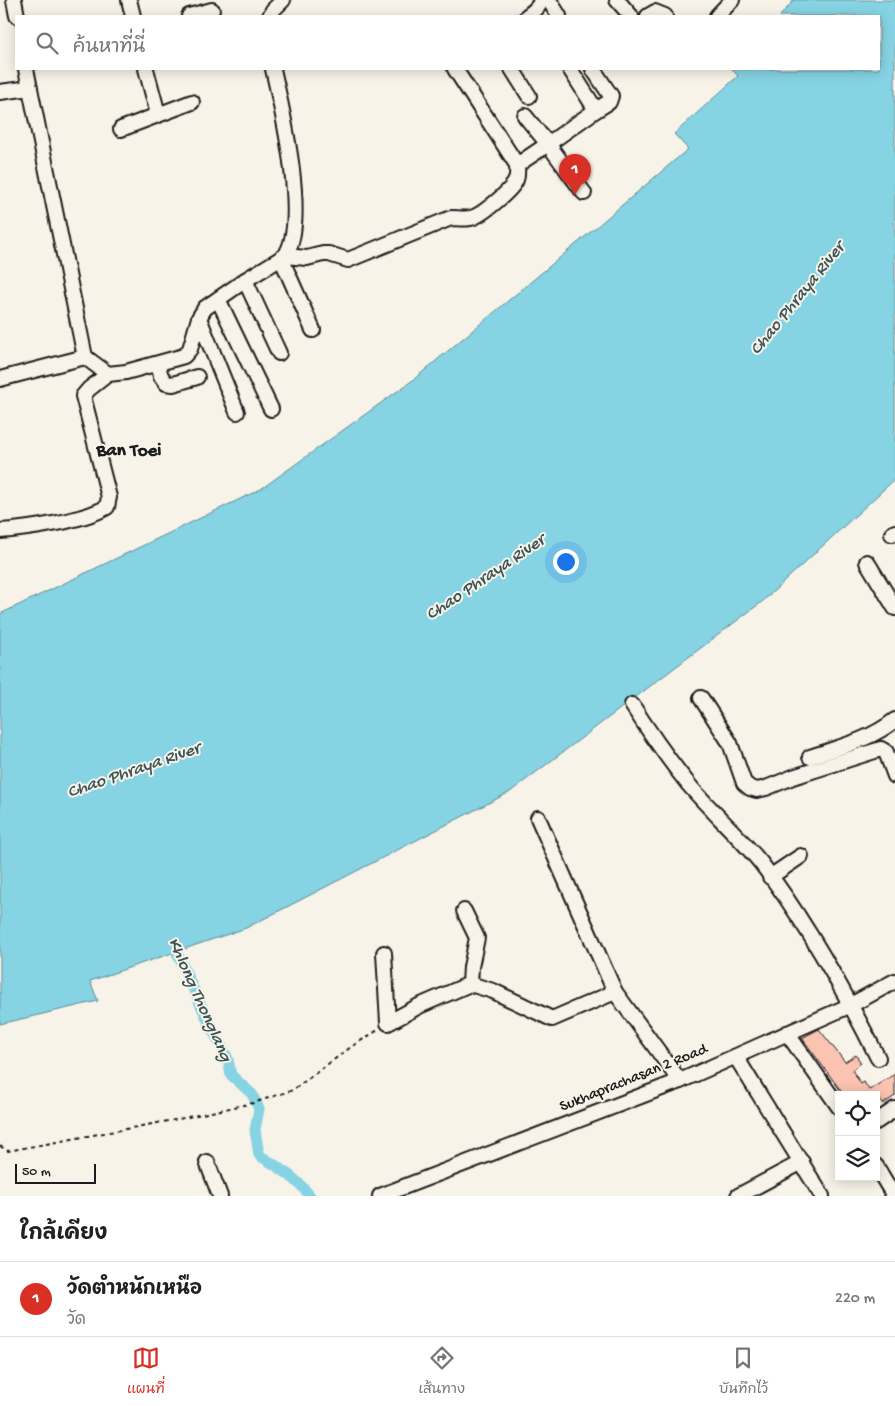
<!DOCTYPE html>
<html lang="th">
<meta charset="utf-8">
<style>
body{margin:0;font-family:"Gochi Hand","Playpen Sans Thai",sans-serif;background:#f2f2f2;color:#202124}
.controls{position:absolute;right:15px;bottom:15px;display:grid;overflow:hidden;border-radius:0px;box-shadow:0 2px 12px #0003}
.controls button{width:45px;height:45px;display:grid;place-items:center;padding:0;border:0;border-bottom:1px solid #e0e0e0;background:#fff;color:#202124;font:25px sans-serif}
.scale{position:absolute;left:15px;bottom:12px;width:81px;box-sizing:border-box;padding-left:5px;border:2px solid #1c1c1c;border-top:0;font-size:14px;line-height:18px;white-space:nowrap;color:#1c1c1c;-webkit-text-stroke:4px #f7f3e8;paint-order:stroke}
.you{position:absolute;left:565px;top:561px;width:18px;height:18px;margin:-12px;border:4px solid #fff;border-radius:50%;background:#1a73e8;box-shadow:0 0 0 8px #1a73e833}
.badge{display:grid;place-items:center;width:32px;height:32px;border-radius:50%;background:#d93025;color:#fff;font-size:16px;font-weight:700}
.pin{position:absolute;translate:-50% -41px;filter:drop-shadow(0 1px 2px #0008)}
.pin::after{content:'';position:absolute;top:26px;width:18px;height:15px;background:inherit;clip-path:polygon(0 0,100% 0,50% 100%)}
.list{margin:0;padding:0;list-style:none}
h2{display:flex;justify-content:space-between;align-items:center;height:65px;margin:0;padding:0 20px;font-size:21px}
h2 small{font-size:16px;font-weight:400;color:#757577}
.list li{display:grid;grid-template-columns:32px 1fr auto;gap:15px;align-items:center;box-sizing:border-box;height:75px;padding:0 20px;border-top:1px solid #e0e0e0}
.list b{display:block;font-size:19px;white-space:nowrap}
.list p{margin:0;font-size:16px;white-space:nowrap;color:#757577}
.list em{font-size:16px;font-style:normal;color:#757577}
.icon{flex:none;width:28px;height:28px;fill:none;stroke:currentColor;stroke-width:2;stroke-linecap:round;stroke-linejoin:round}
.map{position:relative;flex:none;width:895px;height:1196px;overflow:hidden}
.search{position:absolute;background:#fff;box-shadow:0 2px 12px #0003;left:15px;right:15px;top:15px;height:55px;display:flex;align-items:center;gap:12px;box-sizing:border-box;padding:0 18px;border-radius:0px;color:#757577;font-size:19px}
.sheet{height:140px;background:#fff}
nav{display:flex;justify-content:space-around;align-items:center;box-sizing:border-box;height:70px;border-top:1px solid #e0e0e0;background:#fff;font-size:14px;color:#757577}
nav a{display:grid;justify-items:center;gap:2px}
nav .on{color:#d93025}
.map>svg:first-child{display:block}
.water{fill:#86d3e4;stroke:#5c8a94}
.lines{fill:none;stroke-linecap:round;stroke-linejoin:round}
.canal{stroke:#86d3e4;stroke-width:11}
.building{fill:#fcc3b1;stroke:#1c1c1c}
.minor-casing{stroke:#1c1c1c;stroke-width:18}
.path{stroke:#1c1c1c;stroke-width:2;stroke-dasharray:4 4;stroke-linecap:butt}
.minor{stroke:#f7f3e8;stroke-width:14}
.labels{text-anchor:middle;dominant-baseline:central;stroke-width:4;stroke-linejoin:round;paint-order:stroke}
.street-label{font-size:16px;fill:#1c1c1c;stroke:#f7f3e8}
.water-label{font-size:18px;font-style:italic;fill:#3c5358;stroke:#f7f3e8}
.quarter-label{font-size:19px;font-weight:bold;fill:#1c1c1c;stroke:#f7f3e8}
</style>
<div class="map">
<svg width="895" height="1196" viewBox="0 0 895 1196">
<rect width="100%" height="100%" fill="#f7f3e8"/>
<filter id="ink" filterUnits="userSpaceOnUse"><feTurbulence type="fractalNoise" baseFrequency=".02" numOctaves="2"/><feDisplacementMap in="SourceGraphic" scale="10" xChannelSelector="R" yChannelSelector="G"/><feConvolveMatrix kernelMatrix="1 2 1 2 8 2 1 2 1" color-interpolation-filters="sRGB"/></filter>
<g filter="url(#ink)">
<!-- water -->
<path class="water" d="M794,0H895V479L763,601L510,792L246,928L90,981L98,1001L0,1024V614L261,489L413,380L581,240L688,149L674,134L738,76L732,69H879V16H780Z"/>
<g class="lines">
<!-- canal -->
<path class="canal" d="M170,938L210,1025L228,1059L231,1075L252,1094L259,1109L255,1130L259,1155C277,1166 297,1178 310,1196"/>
</g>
<!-- building -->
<path class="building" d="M819,1029L845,1062L856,1055L861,1063L852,1070L861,1084L864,1082L869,1090L895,1074V1096L883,1104L876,1095H844L802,1038Z"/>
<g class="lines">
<!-- minor casing -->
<g class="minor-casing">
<g id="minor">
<path d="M14,0L17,16"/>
<path d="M129,0L133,16"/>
<path d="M549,0L559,16"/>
<path d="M617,0L631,16"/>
<path d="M189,16L212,10"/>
<path d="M270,16L273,10L283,0"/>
<path d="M527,16C533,12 539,8 541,0"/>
<path d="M648,16L655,12L665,16"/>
<path d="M717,16L732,0"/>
<path d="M146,69L158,114"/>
<path d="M512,69L529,96"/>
<path d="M570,69L596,110L548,144L584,193"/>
<path d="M593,69L611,96L609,102L596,110"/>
<path d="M0,92L30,88"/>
<path d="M121,129L192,102"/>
<path d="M517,165L548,144L525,116"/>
<path d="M285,256L307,258L323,254H329L348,260L451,218C459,218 467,220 474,217C484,213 512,190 516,180C518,175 517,170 517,165L455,69"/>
<path d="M281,258L313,330"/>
<path d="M245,280L279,353"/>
<path d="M218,299L271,409"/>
<path d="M199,318L237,412"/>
<path d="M85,357L108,374L126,372L184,356L190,349L199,318L205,308L250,277L285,256C309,222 282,109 273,69"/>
<path d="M157,364L161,376L166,383L173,384L197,377"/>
<path d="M0,379L85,357L26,69"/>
<path d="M0,531C28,529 83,521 107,507L109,497L83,396L89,389L108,374"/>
<path d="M892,534L895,532"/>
<path d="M867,562L895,608"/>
<path d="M701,698L730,743L744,783L750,788L757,790L766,788L793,777L881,749L886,752L895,776"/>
<path d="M632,705C650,733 668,759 689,785C712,812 739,836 761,863C807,923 844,990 878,1058"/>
<path d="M810,757C840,747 870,740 895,720"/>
<path d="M538,818L615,992L680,1081"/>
<path d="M770,877L801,856"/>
<path d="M464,911L477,938L471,967L470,984"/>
<path d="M384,953L388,1023L419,1006L470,984L493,991L552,1019L615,992"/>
<path d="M787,1033L839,1107"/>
<path d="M736,1057L822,1196"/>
<path d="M876,1122L895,1109"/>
<path d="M207,1162L220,1196"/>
<path d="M876,1166L894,1196"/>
<path d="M380,1196L680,1081L851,1005L895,981"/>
<path d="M738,1196L802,1162"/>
</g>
</g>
<!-- path -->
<path class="path" d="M0,1146L8,1151L179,1119L253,1103L293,1090L351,1047L378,1030"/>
<!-- minor -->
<use href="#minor" class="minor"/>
</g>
</g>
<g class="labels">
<!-- street labels -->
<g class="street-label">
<text transform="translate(634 1079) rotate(-22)">Sukhaprachasan 2 Road</text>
</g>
<!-- water labels -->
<g class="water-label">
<text transform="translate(798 299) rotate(-51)">Chao Phraya River</text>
<text transform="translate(486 578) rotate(-34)">Chao Phraya River</text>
<text transform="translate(134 771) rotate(-19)">Chao Phraya River</text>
<text transform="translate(199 1000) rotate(66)">Khlong Thonglang</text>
</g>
<!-- quarter labels -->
<g class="quarter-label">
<text x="129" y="451">Ban Toei</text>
</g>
</g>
</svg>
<div class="controls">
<button><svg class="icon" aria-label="locate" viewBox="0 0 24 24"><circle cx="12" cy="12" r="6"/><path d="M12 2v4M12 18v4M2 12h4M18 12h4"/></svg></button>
<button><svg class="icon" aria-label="layers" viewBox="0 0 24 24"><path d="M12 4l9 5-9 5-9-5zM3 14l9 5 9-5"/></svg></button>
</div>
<div class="scale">50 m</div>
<div class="you"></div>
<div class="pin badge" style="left:575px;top:195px">1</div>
<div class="search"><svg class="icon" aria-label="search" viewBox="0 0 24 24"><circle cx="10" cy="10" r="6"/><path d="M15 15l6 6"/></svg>ค้นหาที่นี่</div>
</div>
<section class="sheet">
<h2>ใกล้เคียง<small></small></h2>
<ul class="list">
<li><span class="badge">1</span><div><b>วัดตำหนักเหนือ</b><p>วัด</p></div><em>220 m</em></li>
</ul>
</section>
<nav>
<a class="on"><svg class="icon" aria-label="map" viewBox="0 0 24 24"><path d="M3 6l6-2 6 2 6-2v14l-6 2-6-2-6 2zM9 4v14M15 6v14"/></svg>แผนที่</a>
<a><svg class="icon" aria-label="directions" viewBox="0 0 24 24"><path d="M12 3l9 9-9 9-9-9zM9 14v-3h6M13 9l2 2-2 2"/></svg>เส้นทาง</a>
<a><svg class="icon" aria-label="saved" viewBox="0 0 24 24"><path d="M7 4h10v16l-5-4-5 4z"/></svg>บันทึกไว้</a>
</nav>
